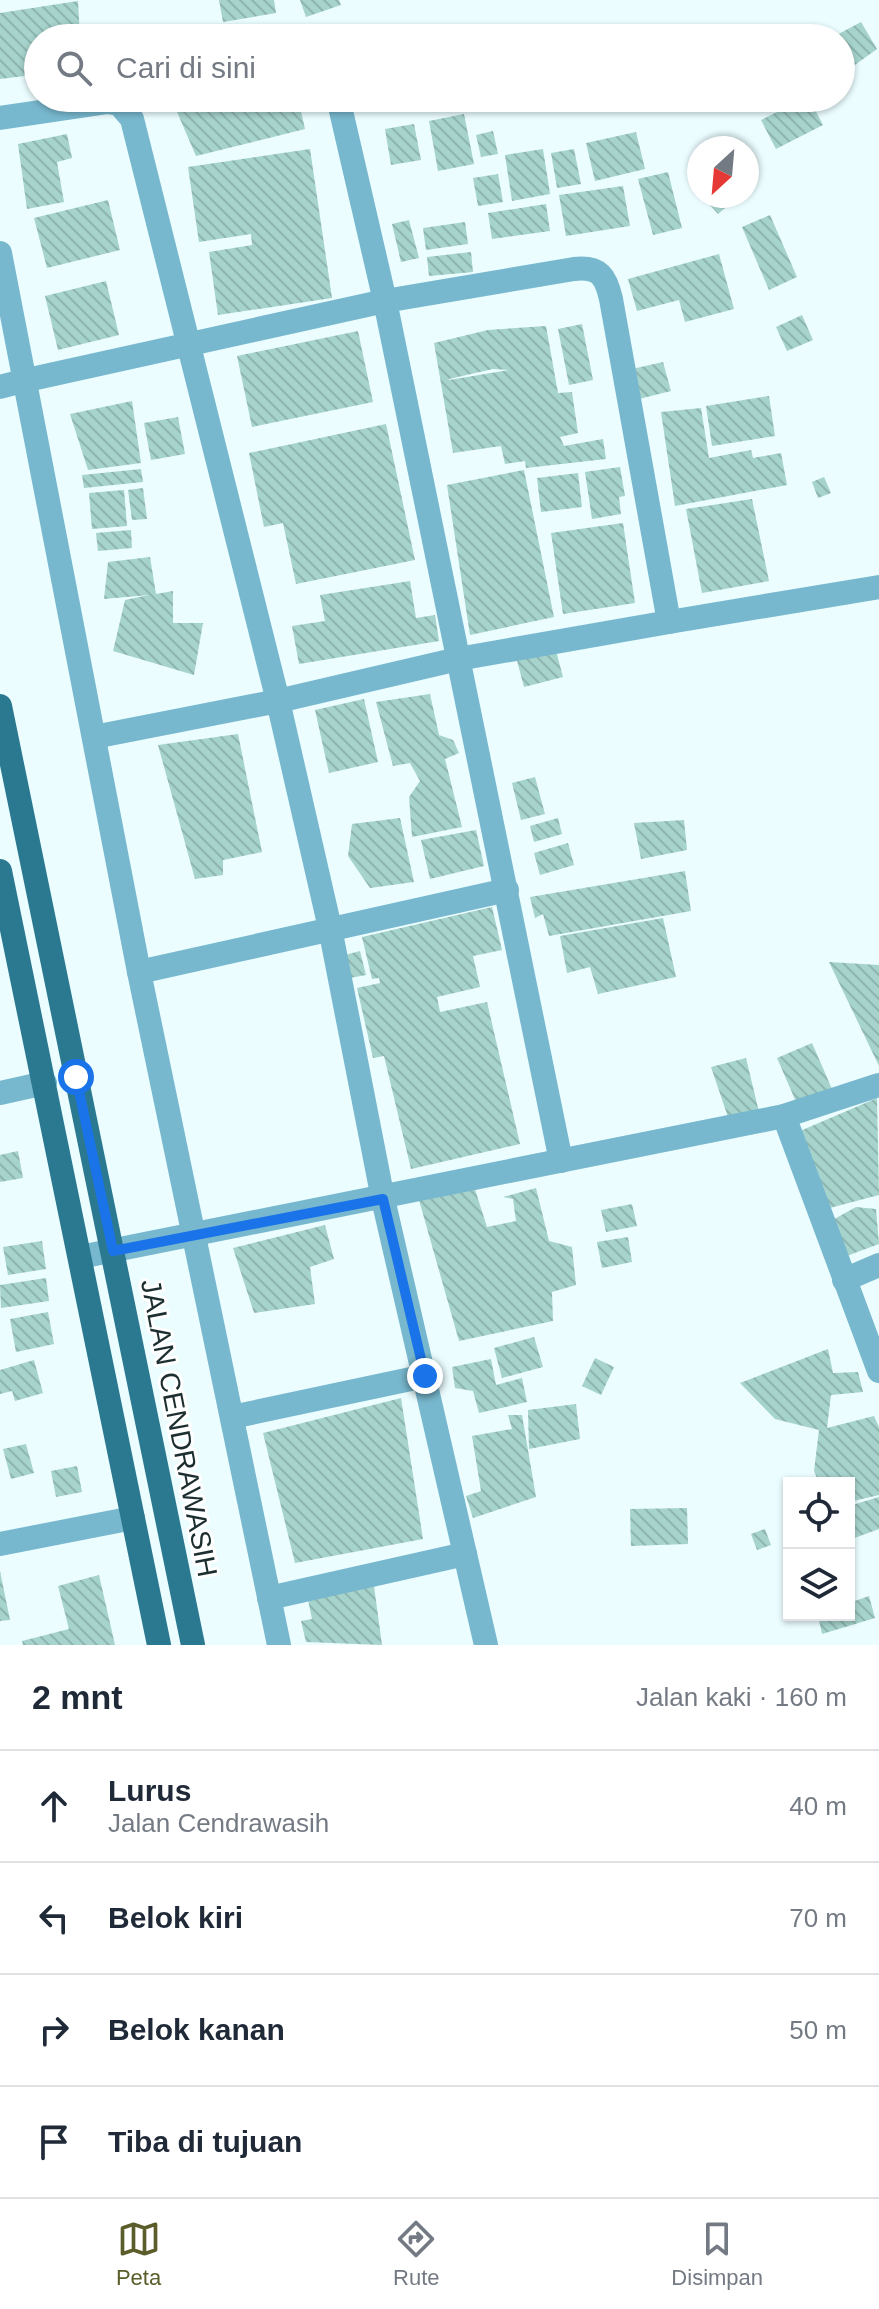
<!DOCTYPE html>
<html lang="id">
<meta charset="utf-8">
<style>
body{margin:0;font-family:Arial,sans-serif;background:#f6f6f7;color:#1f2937}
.controls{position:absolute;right:24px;bottom:24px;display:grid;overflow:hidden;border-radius:0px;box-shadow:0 2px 6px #0004}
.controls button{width:72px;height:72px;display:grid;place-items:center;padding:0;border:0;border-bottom:2px solid #e0e1e3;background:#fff;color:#1f2937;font:40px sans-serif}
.compass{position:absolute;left:687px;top:136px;width:72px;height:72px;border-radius:50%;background:#fff;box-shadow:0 2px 6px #0004;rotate:206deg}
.stop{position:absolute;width:24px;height:24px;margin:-18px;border:6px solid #1a73e8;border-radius:50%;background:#fff}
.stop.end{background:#1a73e8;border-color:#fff;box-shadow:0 2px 8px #0008}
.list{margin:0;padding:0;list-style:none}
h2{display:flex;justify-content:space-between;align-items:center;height:104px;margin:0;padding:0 32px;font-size:34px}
h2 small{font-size:26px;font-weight:400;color:#747a83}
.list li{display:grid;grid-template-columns:52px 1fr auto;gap:24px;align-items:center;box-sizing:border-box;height:112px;padding:0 32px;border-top:2px solid #e0e1e3}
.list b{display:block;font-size:30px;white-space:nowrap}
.list p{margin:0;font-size:26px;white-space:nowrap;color:#747a83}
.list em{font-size:26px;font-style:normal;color:#747a83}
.icon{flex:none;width:44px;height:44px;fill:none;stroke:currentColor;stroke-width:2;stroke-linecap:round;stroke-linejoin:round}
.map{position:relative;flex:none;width:879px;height:1645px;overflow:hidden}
.search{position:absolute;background:#fff;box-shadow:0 2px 6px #0004;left:24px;right:24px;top:24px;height:88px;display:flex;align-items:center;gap:20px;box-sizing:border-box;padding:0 28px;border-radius:44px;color:#747a83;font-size:30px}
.sheet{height:552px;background:#fff}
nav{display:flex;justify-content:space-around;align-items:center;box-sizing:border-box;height:112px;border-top:2px solid #e0e1e3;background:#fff;font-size:22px;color:#747a83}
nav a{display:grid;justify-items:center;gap:4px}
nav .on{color:#5b5d2a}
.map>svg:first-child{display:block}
.building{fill:url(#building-back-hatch);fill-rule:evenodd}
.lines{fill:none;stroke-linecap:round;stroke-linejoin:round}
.minor{stroke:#78b8ce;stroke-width:24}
.major{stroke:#2b7990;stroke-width:24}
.route{stroke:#1a73e8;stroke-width:10}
.labels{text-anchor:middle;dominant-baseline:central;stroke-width:6;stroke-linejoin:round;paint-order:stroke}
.street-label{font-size:28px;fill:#1c2e30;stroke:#fff}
</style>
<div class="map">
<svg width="879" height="1645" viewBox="0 0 879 1645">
<defs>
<pattern id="building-back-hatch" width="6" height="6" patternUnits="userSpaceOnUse" patternTransform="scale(2)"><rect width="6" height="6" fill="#a6d3cc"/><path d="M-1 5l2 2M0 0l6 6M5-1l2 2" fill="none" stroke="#8eb5b0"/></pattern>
</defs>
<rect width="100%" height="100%" fill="#ebfdff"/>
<!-- building -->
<g class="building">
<path d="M219,0H274L276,13L223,22Z"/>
<path d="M300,0H339L341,5L306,17Z"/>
<path d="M78,1L80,37L38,38V44L30,45L33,75L0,79V13Z"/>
<path d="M861,22L877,49L841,75V38H831Z"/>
<path d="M171,98H240L242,107H270L268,98H298L305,129L196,156Z"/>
<path d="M380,98H452V99L385,110Z"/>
<path d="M805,98H809L823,125L776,149L761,120Z"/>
<path d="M464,114L474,164L438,171L429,121Z"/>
<path d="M414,124L421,160L391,165L385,129Z"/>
<path d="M493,131L498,154L481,157L476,135Z"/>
<path d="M636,132L645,169L595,181L586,143Z"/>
<path d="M67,134L72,158L57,162L64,202L27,209L18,144Z"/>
<path d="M310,149L332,298L218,315L209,252L252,245L251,234L199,242L188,167Z"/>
<path d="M543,149L550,194L512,201L505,155Z"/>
<path d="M574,149L581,184L557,188L551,153Z"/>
<path d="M668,172L682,228L653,235L638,179Z"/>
<path d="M498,174L503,202L478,206L473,178Z"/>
<path d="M623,186L630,226L566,236L559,195Z"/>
<path d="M702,196H739L718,214Z"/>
<path d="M108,200L120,250L47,268L34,218Z"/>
<path d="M546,204L550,231L492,239L488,213Z"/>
<path d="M770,215L797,277L769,290L742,227Z"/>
<path d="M409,220L419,258L401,262L392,224Z"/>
<path d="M465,222L468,244L426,250L423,228Z"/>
<path d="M471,252L473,272L429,276L427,257Z"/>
<path d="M719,254L734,309L685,322L679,300L637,311L628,279Z"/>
<path d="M106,281L119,335L58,350L45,296Z"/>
<path d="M802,315L813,340L787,351L776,327Z"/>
<path d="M582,324L593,380L569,385L558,329Z"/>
<path d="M546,326L558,393L572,392L578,433L560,437L564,446L603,439L606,459L526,468L525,461L505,464L501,446L453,453L434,343L488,330ZM493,369L509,370L449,380V379Z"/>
<path d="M358,331L373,402L252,427L237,356Z"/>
<path d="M663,362L671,391L639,399L632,369Z"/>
<path d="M769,396L775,436L712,446L706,406Z"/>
<path d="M132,401L141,463L88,470L70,414Z"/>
<path d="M701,408L709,458L751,450L753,458L781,453L787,485L675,506L661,412Z"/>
<path d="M178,417L185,454L151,460L144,423Z"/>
<path d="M386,424L415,560L296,584L283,523L264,527L249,453Z"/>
<path d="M620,467L625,496L619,497L621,514L592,519L585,472Z"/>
<path d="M141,469L143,482L84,488L82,475Z"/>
<path d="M524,470L554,617L470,635L447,485Z"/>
<path d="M578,473L582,507L541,512L537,478Z"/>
<path d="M824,477L831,493L818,498L812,482Z"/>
<path d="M143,488L147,519L132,520L128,490Z"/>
<path d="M124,490L127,526L92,529L89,493Z"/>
<path d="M752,499L769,581L702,593L686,509Z"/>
<path d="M623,523L635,603L563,614L551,533Z"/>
<path d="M131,530L132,548L98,551L96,533Z"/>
<path d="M150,557L156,594L173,591V623H203L194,675L113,651L125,600L149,595L104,599L108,562Z"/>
<path d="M410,581L416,618L435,615L439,641L299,664L292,626L325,621L320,595Z"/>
<path d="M555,647L563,677L524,687L516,657Z"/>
<path d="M430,694L439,735L453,740L459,753L445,759L462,827L412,837L409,797L420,781L410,763L393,766L376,702Z"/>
<path d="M364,699L378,762L329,773L315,710Z"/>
<path d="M238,734L262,852L223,860V875L195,879L158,745Z"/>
<path d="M535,777L545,814L521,820L512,783Z"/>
<path d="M400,818L414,882L370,888L348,856L352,824Z"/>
<path d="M558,818L562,834L534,842L530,826Z"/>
<path d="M684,820L687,850L641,859L634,823Z"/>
<path d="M476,830L484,866L430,879L421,840Z"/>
<path d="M568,843L574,865L540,875L534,853Z"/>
<path d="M685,871L691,911L549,936L543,914L535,918L530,897Z"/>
<path d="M492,907L502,950L473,956L480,987L437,997L440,1012L487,1002L520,1144L411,1169L384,1056L373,1058L357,988L380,983L379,978L372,979L362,937Z"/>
<path d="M663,918L676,977L598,994L590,967L567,973L560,936Z"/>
<path d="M360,951L366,975L350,978L345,955Z"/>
<path d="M829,962L879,965V1066Z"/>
<path d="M812,1043L832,1089L797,1104L777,1058Z"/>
<path d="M746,1058L759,1112L728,1117L711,1067Z"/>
<path d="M877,1098L879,1195L826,1209L800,1131Z"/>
<path d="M18,1151L23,1178L0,1182V1155Z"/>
<path d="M473,1183L487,1227L516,1221L513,1199L503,1197L536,1188L549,1241L572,1247L576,1285L552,1292L553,1321L459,1341L419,1200Z"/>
<path d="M632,1204L637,1226L606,1232L601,1210Z"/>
<path d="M856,1207L876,1209L879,1244L844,1257L829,1222Z"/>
<path d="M325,1225L334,1259L310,1267L315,1304L254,1313L233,1248Z"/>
<path d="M628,1237L632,1262L602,1268L597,1242Z"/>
<path d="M42,1241L46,1269L8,1275L3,1247Z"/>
<path d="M46,1278L49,1301L1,1308L0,1285Z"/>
<path d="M48,1312L54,1344L16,1352L10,1319Z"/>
<path d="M534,1337L543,1367L502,1378L494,1348Z"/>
<path d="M828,1349L833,1373L858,1372L863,1392L831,1395L827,1428L874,1416L879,1427V1495L849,1502V1483H819L814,1471L819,1430L775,1419L740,1383Z"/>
<path d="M595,1358L614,1367L601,1395L582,1386Z"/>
<path d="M491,1359L496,1385L522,1378L527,1402L479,1413L473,1391L455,1388L452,1367Z"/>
<path d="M34,1360L43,1393L15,1401L12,1391L0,1394V1370Z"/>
<path d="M401,1398L423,1539L295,1563L263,1433Z"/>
<path d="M576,1404L580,1439L529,1449L528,1410Z"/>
<path d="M508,1415H522L536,1497L473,1518L466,1496L481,1491L472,1436L512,1429Z"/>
<path d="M26,1444L34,1473L11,1479L3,1449Z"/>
<path d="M77,1466L82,1492L56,1497L51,1471Z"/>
<path d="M879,1497V1529L849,1540V1506Z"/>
<path d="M687,1508L688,1544L631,1546L630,1509Z"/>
<path d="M765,1529L771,1545L757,1550L751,1534Z"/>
<path d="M0,1571L10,1620L0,1621Z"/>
<path d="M99,1575L115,1645H23L22,1641L69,1629L58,1586Z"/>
<path d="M374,1586L382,1645L306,1642L301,1621L312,1619L308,1600Z"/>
<path d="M869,1596L875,1618L822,1634L818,1615H849V1603Z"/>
</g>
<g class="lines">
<!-- minor -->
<g class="minor">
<path d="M338,98L385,301L561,1161"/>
<path d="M0,118L108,102L119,104L132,119L278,701L458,659L669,622L611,299C606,277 600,266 574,269L385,301L27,380L0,387"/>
<path d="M0,253L139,972L279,1645"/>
<path d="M669,622L879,587"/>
<path d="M94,737L278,701L330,928L383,1199L486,1645"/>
<path d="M139,972L507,890"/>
<path d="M0,1093L45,1083"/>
<path d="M784,1116L879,1371"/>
<path d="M80,1257L784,1116L879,1085"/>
<path d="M844,1280L879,1265"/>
<path d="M232,1417L425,1376"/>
<path d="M0,1544L133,1518"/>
<path d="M269,1598L465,1554"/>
</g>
<!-- major -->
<g class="major">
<path d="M0,706L193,1645"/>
<path d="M0,871L159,1645"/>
</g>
</g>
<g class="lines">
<!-- route -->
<path class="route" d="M76,1077L113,1251L383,1199L425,1376"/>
</g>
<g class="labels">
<!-- street labels -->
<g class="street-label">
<text transform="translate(179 1428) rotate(79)">JALAN CENDRAWASIH</text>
</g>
</g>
</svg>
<div class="controls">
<button><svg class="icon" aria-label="locate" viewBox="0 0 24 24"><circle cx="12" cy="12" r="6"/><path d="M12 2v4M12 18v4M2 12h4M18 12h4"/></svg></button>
<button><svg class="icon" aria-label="layers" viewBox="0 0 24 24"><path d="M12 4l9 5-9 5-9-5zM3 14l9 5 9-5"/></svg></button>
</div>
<svg class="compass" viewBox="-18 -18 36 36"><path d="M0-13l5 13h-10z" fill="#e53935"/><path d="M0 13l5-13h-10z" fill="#747a83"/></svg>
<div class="stop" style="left:76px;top:1077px"></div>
<div class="stop end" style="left:425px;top:1376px"></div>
<div class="search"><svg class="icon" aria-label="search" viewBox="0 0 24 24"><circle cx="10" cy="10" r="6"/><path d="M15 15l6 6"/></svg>Cari di sini</div>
</div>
<section class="sheet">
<h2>2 mnt<small>Jalan kaki · 160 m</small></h2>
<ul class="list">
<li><svg class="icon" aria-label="ahead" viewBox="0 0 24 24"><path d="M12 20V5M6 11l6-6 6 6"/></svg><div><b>Lurus</b><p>Jalan Cendrawasih</p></div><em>40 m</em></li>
<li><svg class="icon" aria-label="left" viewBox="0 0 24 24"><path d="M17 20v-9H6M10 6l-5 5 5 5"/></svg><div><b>Belok kiri</b></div><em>70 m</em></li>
<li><svg class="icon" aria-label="right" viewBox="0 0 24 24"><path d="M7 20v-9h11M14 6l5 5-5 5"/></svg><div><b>Belok kanan</b></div><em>50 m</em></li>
<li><svg class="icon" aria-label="arrive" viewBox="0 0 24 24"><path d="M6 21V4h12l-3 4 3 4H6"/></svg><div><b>Tiba di tujuan</b></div></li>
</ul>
</section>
<nav>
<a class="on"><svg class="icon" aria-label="map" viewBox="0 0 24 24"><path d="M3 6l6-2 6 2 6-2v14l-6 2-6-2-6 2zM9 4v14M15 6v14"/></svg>Peta</a>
<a><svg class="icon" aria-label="directions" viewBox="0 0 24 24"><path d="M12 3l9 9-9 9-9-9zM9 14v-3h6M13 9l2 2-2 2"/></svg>Rute</a>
<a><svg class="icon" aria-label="saved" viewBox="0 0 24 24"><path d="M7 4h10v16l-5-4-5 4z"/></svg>Disimpan</a>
</nav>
